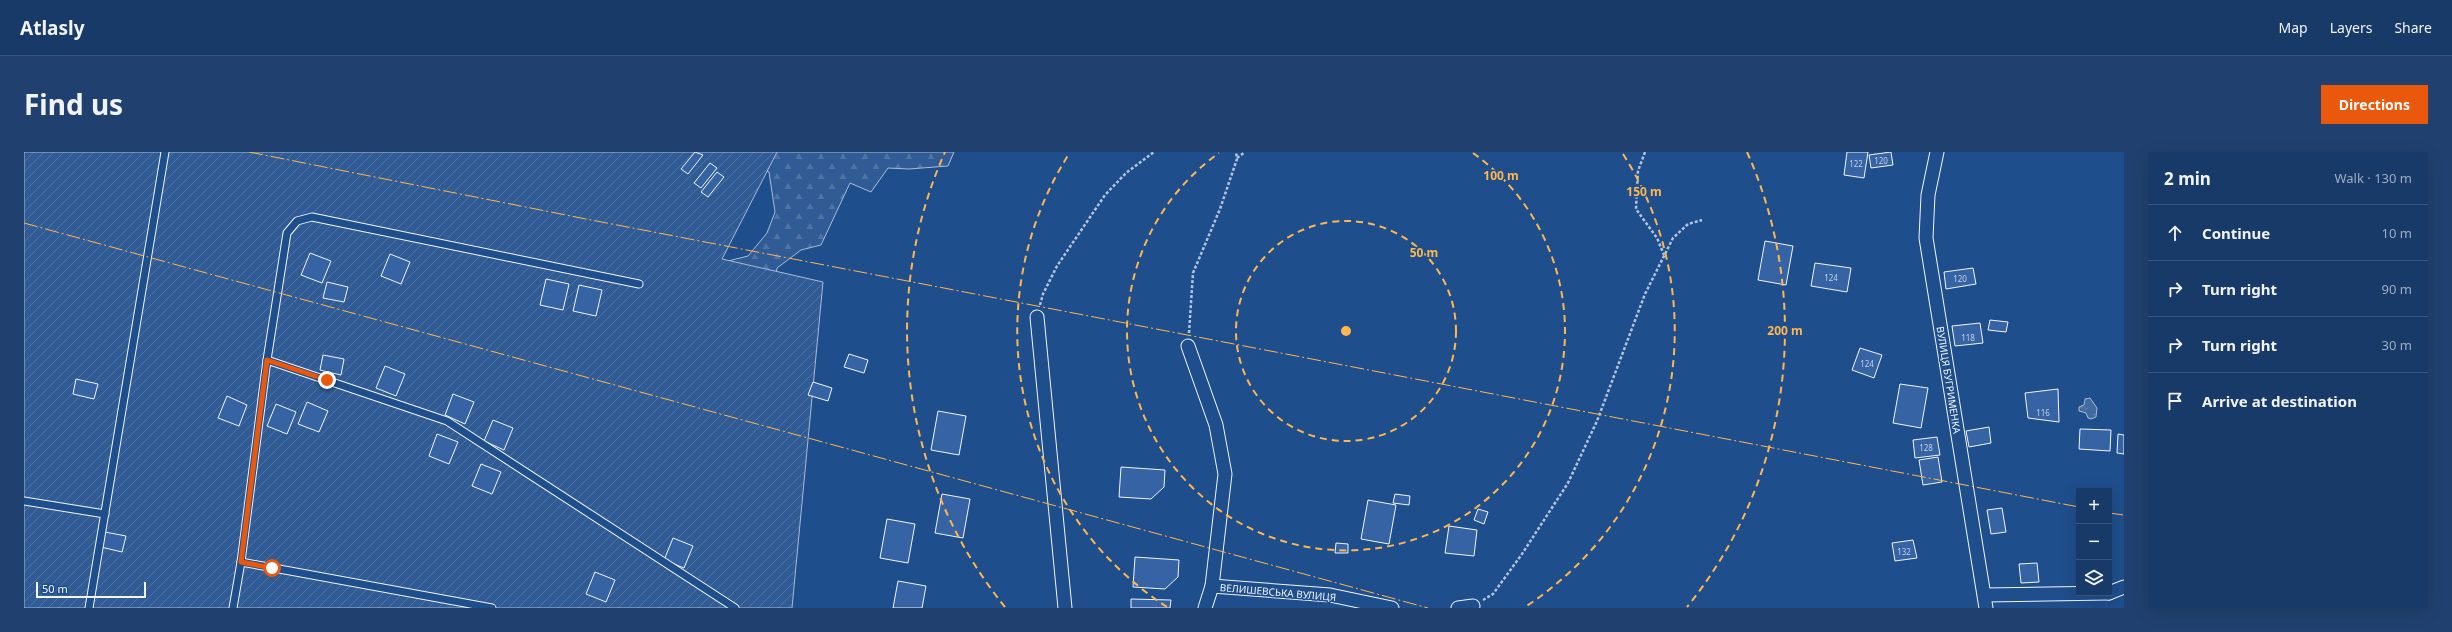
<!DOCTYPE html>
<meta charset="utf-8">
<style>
body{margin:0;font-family:"Noto Sans",sans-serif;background:#20416f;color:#f1f3f6}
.controls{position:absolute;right:12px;bottom:12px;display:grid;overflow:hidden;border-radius:0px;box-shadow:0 4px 16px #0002}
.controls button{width:36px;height:36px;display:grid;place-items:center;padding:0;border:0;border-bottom:1px solid #36547d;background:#173a69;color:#f1f3f6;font:20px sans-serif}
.scale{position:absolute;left:12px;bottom:10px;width:110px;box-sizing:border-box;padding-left:4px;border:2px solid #f2f6ff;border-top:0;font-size:11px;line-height:14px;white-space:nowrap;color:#f2f6ff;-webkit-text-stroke:3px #1f4e8c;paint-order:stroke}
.stop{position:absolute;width:12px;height:12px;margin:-9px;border:3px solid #ea580c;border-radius:50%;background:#fff}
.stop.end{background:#ea580c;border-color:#fff;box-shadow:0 1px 4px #0008}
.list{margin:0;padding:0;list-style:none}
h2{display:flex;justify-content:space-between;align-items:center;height:52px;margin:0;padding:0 16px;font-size:17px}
h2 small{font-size:13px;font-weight:400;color:#9eadc0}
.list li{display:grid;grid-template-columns:26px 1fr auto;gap:12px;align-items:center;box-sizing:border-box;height:56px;padding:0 16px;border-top:1px solid #36547d}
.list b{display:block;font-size:15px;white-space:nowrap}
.list em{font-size:13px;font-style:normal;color:#9eadc0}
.icon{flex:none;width:22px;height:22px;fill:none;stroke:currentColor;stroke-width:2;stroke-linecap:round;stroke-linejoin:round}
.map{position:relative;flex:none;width:2100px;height:456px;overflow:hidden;border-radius:0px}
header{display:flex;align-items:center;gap:24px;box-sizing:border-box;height:56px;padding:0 20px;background:#173a69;border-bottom:1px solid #36547d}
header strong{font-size:19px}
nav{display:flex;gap:22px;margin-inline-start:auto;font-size:14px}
.intro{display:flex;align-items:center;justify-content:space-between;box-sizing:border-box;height:96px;padding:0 24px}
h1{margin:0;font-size:28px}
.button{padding:10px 18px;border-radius:0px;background:#ea580c;color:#fff;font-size:14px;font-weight:700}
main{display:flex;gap:24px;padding:0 24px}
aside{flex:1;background:#173a69;border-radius:0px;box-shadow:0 4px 16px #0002}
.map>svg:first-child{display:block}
.forest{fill:url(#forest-firs);stroke:#a8bbd7}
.garden{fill:url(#garden-furrows);stroke:#a8bbd7}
.water{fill:url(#water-ripples);stroke:#a8bbd7}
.building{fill:#3563a3;stroke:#f2f6ff}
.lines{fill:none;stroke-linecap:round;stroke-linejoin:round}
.lane-casing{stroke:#f2f6ff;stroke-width:9}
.street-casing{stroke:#f2f6ff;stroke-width:15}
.path{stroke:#b3c4dc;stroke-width:2.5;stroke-dasharray:3 2;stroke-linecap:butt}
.lane{stroke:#1f4e8c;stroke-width:7}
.street{stroke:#1f4e8c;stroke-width:13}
.power{stroke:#ffb74d;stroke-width:1;stroke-dasharray:14 3 2 3;stroke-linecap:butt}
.route{stroke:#ea580c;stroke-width:5}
.ring{fill:none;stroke:#ffb74d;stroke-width:2;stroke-dasharray:7 5}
.labels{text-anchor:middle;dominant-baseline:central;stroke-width:3;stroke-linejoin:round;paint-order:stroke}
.number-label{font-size:8px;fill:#c3d1e8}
.street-label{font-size:10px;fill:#f2f6ff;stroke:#1f4e8c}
.centre{fill:#ffb74d;stroke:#1f4e8c;stroke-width:2}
.ring-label{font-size:12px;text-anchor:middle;font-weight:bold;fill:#ffb74d;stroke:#1f4e8c;stroke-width:3;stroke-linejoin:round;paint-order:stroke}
</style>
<header>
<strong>Atlasly</strong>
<nav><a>Map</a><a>Layers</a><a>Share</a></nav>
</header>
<div class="intro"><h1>Find us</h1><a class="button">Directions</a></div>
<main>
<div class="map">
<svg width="2100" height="456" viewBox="0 0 2100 456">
<defs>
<pattern id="forest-firs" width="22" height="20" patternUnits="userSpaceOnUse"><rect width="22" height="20" fill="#305b95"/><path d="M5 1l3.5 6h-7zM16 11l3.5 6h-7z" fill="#4e73a5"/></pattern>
<pattern id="garden-furrows" width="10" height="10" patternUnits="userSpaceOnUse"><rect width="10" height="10" fill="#305b95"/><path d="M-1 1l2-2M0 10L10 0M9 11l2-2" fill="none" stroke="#4e73a5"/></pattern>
<pattern id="water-ripples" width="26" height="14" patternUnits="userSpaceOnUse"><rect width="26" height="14" fill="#446ba0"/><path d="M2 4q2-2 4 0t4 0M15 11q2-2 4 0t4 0" fill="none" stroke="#5f81ae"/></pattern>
</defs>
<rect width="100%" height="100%" fill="#1f4e8c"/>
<!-- forest -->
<path class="forest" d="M707,0H930L924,14L885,17L864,16L847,40L826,31L797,93L777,98L753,116L746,162L696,111L724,104L743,81L751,60L745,20L715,9Z"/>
<!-- garden -->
<path class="garden" d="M0,0H753L698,107L799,130L768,456H0Z"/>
<!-- water -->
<path class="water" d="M2066,246L2073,256L2072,265L2067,267L2064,266L2062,261L2055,259V255L2060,253L2061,247Z"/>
<!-- building -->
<g class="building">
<path d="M671,0L679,3L664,22L657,17Z"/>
<path d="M1823,0H1844L1840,26L1820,23Z"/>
<path d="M1867,0L1869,13L1847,16L1845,3Z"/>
<path d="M686,11L693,16L677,36L670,31Z"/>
<path d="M693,20L700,25L684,45L677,40Z"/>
<path d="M1741,89L1769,94L1762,133L1734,128Z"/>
<path d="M286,101L307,109L298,131L277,123Z"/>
<path d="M366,102L386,110L377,132L357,124Z"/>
<path d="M1791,111L1827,116L1823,140L1787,134Z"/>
<path d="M1949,116L1952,132L1922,137L1920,120Z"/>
<path d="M522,127L545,132L539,158L516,153Z"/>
<path d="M303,130L324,135L320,150L299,146Z"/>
<path d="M555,133L578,138L572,164L549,159Z"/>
<path d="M1966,168L1984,170L1982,180L1964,178Z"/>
<path d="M1956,171L1959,191L1931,194L1928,174Z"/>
<path d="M1836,196L1858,203L1850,226L1828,218Z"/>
<path d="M825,202L844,208L840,221L820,215Z"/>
<path d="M299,203L320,207L317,223L296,218Z"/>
<path d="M361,214L381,222L372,244L352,236Z"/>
<path d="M52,227L74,232L70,247L49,242Z"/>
<path d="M789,230L808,236L804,249L784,243Z"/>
<path d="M1876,232L1904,236L1897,276L1869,271Z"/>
<path d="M2034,237L2035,270L2004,266L2001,241Z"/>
<path d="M429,242L450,250L441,272L421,263Z"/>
<path d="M203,244L223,253L215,274L194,266Z"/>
<path d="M283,250L304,259L295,280L274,272Z"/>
<path d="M252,252L272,260L263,282L243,274Z"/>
<path d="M914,259L942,264L935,303L907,298Z"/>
<path d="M469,268L489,276L480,298L460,289Z"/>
<path d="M1965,275L1967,291L1945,295L1942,279Z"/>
<path d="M2056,277L2087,278L2086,299L2055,297Z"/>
<path d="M413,282L434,290L425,312L405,304Z"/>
<path d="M2094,282L2100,283V302L2093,301Z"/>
<path d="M1913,285L1916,303L1891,306L1889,288Z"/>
<path d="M1914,305L1918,330L1899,333L1895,308Z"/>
<path d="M457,312L477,320L468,342L448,334Z"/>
<path d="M1097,315L1141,318L1140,335L1127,347L1095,345Z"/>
<path d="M918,342L946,347L939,386L911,381Z"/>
<path d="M1371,342L1386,344L1385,353L1369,351Z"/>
<path d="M1344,348L1372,353L1365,392L1337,387Z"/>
<path d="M1978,356L1982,380L1967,382L1963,358Z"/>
<path d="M1454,357L1464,360L1460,372L1450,368Z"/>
<path d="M863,367L891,372L884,411L856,406Z"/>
<path d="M1425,374L1453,378L1450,404L1421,401Z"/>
<path d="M81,380L102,384L98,400L77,395Z"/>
<path d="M649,386L669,394L660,416L640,408Z"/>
<path d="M1889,388L1893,406L1871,409L1868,391Z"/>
<path d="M1312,391L1324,392V401H1311Z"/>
<path d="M1111,405L1155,408L1154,425L1141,437L1109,435Z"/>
<path d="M2013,411L2015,430L1997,431L1995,412Z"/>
<path d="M571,420L591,428L582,450L562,442Z"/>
<path d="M874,429L902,434L898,456H869Z"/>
<path d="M1107,447L1147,448L1146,456H1107Z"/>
</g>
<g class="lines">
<!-- lane casing -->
<g class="lane-casing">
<g id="lane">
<path d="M243,208L423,269L711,456"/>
<path d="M0,349L81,362"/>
<path d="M217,410L468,456"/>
<path d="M65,456L141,0"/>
<path d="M209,456L217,410L243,208L263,81L273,69L288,65L615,132"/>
</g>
</g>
<!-- street casing -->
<g class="street-casing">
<g id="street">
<path d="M1913,0L1904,43L1902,86L1962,456"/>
<path d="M1013,165L1041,456"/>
<path d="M1164,194L1192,273L1201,322L1188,434L1181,456"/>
<path d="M1188,434L1306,443L1368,456"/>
<path d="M2085,441L2100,435"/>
<path d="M1961,443L2085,441"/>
<path d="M1434,456L1449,454"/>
</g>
</g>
<!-- path -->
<g class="path">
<path d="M1621,0L1614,19L1612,57L1633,86L1640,103"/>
<path d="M1213,6L1221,0"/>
<path d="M1016,153L1019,142L1033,114L1081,43L1102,21L1130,0"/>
<path d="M1165,181L1169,121L1196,57L1213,7L1212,0"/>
<path d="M1459,448L1469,442L1498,402L1544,331L1573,269L1621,142L1649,86L1664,72L1678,68"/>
</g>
<!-- lane -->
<use href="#lane" class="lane"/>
<!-- street -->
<use href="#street" class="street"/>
<!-- power -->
<g class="power">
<path d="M225,0L562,67L2055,355"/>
<path d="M0,71L1404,456"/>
<path d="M2085,361L2100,363"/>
</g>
</g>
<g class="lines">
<!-- route -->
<path class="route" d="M248,416L217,410L243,208L303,228"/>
</g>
<!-- distance rings -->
<g class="ring">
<circle cx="1322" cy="179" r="110"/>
<path d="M1449 1A219 219 0 1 1 1195 1"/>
<path d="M1143 455A329 329 0 0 1 1045 2M1599 2A329 329 0 0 1 1501 455"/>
<path d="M981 455A439 439 0 0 1 921 0M1723 0A439 439 0 0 1 1663 455"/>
</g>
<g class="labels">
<!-- number labels -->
<g class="number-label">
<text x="1857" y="8">120</text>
<text x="1832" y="11">122</text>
<text x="1807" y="125">124</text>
<text x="1936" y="126">120</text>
<text x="1944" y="185">118</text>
<text x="1843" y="211">124</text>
<text x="2019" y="260">116</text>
<text x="1902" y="295">128</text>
<text x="1880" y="399">132</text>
</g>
<!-- street labels -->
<g class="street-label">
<text transform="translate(1925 228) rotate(81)">ВУЛИЦЯ БУГРИМЕНКА</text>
<text transform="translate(1254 440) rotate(5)">ВЕЛИШЕВСЬКА ВУЛИЦЯ</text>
</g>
</g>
<circle cx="1322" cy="179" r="6" class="centre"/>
<g class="ring-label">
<text x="1477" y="28">100 m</text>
<text x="1620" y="44">150 m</text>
<text x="1400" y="105">50 m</text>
<text x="1761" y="183">200 m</text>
</g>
</svg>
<div class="controls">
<button>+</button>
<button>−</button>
<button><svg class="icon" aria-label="layers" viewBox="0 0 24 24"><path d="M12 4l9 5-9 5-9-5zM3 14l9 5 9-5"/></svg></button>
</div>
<div class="scale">50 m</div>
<div class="stop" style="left:248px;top:416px"></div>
<div class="stop end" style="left:303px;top:228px"></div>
</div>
<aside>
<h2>2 min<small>Walk · 130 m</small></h2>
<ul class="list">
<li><svg class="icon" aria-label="ahead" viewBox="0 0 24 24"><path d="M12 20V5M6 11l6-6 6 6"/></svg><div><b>Continue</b></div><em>10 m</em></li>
<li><svg class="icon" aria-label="right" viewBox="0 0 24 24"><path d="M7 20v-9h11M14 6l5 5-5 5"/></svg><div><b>Turn right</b></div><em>90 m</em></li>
<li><svg class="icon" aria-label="right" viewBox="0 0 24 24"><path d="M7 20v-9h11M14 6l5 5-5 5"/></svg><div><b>Turn right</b></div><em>30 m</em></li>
<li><svg class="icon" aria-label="arrive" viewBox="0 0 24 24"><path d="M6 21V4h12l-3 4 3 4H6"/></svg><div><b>Arrive at destination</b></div></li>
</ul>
</aside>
</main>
